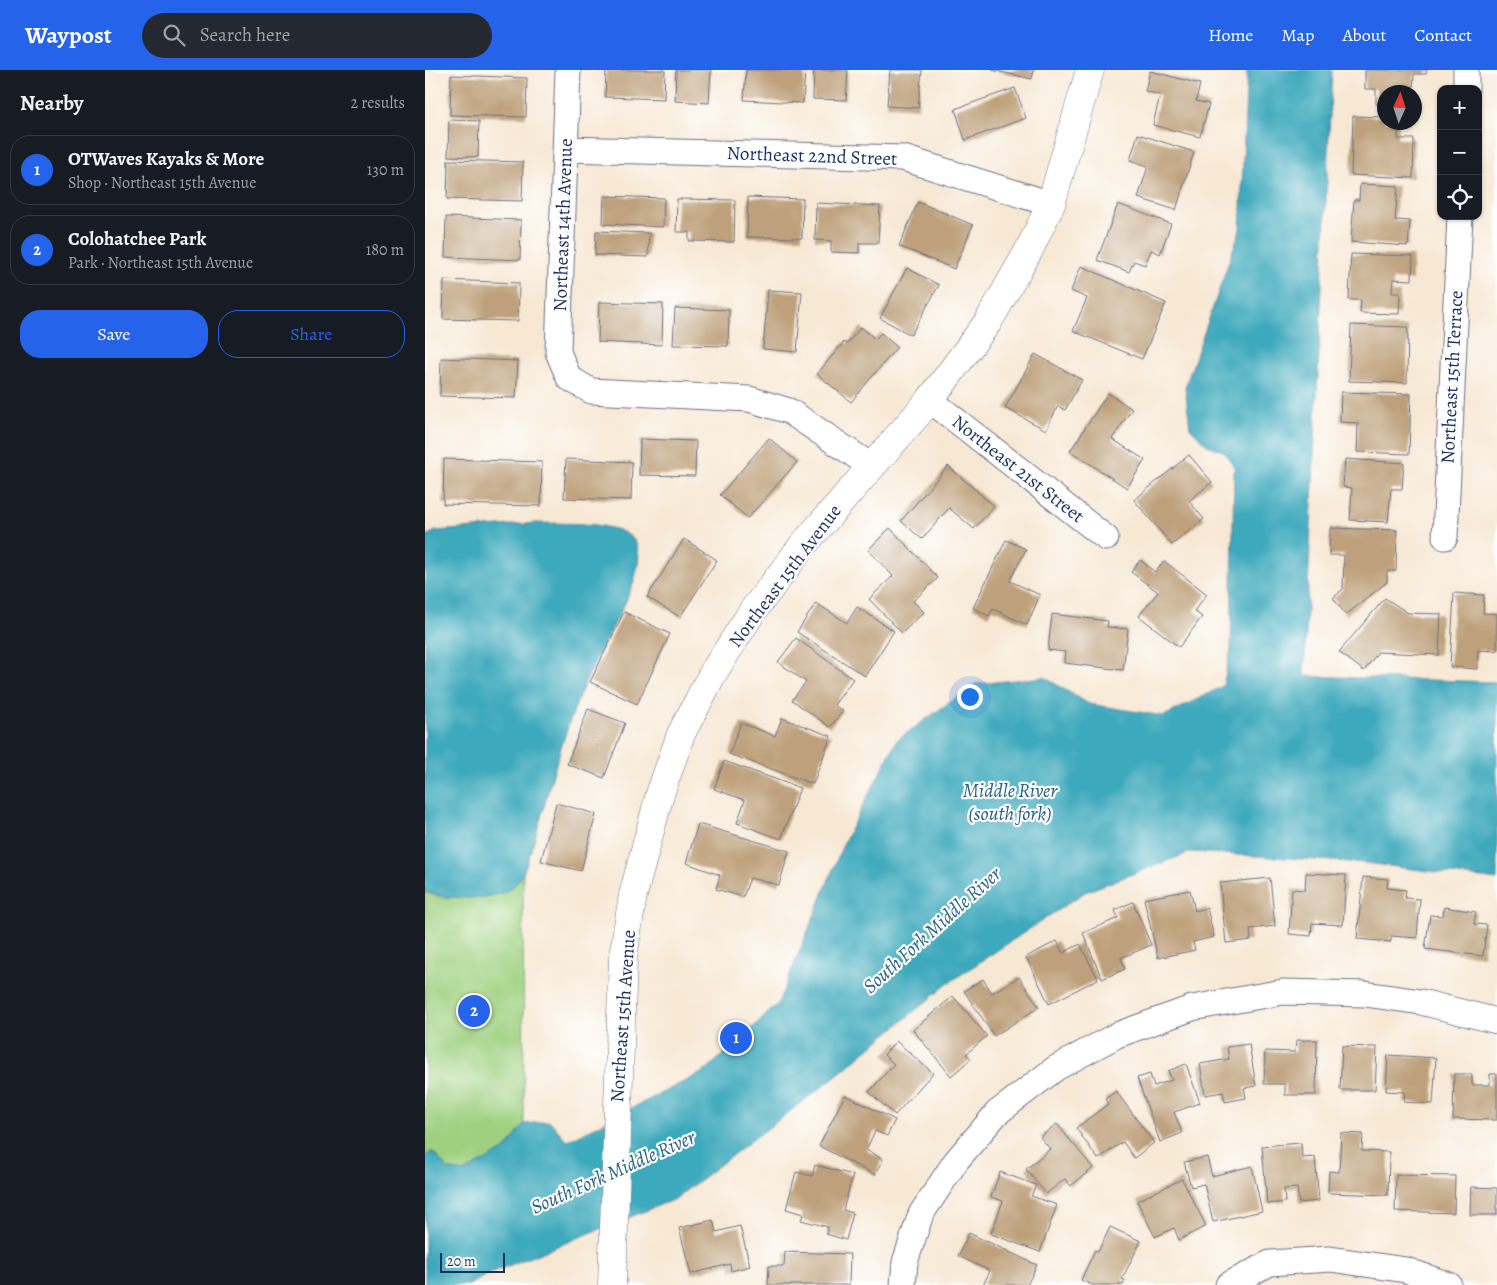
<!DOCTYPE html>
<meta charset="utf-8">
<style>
body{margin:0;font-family:Alegreya,serif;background:#242831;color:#f1f3f6}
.controls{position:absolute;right:15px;top:15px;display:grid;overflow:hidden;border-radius:10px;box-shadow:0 1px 4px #0004}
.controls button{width:45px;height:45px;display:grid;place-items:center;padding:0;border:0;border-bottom:1px solid #363941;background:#171b24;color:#f1f3f6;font:25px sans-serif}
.compass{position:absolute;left:952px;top:15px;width:45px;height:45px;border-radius:50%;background:#171b24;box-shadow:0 1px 4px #0004;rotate:3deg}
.scale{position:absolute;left:15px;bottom:12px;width:65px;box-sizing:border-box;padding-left:5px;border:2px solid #1b2f5e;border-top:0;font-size:14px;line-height:18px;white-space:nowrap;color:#1b2f5e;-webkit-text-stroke:4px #fff;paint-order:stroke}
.you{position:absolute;left:544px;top:626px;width:18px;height:18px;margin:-12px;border:4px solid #fff;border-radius:50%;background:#1a73e8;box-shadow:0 0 0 8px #1a73e833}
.badge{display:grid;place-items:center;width:32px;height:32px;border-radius:50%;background:#2563eb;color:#fff;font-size:16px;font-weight:700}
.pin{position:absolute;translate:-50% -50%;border:2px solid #fff;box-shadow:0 1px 5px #0006}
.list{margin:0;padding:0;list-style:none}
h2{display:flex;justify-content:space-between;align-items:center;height:65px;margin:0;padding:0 20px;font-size:21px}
h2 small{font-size:16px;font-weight:400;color:#9ea1a6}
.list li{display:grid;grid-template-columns:32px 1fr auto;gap:15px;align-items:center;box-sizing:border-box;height:70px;margin:0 10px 10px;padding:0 10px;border:1px solid #363941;border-radius:20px}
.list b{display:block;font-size:19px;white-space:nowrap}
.list p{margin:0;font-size:16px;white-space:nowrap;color:#9ea1a6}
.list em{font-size:16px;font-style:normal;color:#9ea1a6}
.actions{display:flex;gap:10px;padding:15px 20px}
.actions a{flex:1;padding:11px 0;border:1px solid #2563eb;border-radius:20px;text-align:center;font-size:18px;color:#2563eb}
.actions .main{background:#2563eb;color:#fff}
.icon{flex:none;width:28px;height:28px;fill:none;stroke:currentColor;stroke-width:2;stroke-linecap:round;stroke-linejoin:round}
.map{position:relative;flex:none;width:1072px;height:1215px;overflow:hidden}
header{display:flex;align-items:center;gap:30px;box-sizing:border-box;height:70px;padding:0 25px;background:#2563eb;color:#fff}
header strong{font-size:24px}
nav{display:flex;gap:28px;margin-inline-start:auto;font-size:18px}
.search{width:350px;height:45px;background:#242831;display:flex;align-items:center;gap:12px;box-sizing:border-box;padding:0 18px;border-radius:28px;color:#9ea1a6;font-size:19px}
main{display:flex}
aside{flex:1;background:#171b24}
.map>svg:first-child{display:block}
.green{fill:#9ed07f;stroke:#5c806e}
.water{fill:#3da9bc;stroke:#2c6c8d}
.building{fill:#bea17b}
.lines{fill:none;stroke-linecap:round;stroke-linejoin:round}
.street-casing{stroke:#687087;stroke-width:27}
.secondary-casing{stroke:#687087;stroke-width:29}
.street{stroke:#fff;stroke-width:25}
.secondary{stroke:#fff;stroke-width:28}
.labels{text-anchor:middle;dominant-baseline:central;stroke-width:4.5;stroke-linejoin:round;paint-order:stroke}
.street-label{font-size:19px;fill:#1b2f5e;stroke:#fff}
.water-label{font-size:20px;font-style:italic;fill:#296084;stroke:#fff}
</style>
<header>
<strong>Waypost</strong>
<div class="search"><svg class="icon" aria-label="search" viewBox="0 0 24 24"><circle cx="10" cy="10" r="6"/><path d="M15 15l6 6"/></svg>Search here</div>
<nav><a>Home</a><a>Map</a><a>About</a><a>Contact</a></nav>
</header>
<main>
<aside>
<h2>Nearby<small>2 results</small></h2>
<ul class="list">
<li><span class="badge">1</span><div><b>OTWaves Kayaks &amp; More</b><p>Shop · Northeast 15th Avenue</p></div><em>130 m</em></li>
<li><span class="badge">2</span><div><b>Colohatchee Park</b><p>Park · Northeast 15th Avenue</p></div><em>180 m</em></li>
</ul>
<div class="actions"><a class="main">Save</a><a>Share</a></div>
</aside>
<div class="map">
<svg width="1072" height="1215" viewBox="0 0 1072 1215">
<rect width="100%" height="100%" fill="#fff"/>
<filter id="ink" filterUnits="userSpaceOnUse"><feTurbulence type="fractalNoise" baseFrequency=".02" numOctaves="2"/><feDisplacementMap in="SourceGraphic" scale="10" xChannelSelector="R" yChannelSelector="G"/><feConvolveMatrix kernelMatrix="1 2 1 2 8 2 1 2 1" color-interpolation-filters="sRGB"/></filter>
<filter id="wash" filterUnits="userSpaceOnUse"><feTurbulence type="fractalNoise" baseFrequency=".0096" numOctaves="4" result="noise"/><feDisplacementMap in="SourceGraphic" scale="20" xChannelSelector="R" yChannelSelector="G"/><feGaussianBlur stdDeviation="1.12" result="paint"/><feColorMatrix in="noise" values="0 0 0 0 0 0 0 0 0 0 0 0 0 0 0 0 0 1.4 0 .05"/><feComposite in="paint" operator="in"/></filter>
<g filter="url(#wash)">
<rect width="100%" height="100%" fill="#f7e8d4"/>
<!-- green -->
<path class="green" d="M98,804L99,1054L82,1078L0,1136V822L19,828L86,819Z"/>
<!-- water -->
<g class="water">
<path d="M822,0H907L879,606L1072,612V810L941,793L766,782L660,822L525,912L397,1017L250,1129L63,1204L44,1215H0V1123L4,1119L0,1115V1087L7,1081L23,1099L40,1102L82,1078L99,1054L125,1051L142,1071L280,1001L353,934L419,772L472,670L550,614L619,607L664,634L739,646L798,616L806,578L809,397L800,382L782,375L765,358L760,317L815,160Z"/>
<path d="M111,453C136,454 188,450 207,468C230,490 187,557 176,579C159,612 146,646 135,681C122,722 113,764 98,804C94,809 90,816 85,819C64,832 23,829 0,822V466L11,461Z"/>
</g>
<g id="blocks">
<!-- building -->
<g class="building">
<path d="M181,0H240L239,29L180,27Z"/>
<path d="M251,0H286L284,33L250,31Z"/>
<path d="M321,0H380L378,33L319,30Z"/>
<path d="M389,0H423L421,30L388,29Z"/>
<path d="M465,0H497L493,38L462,36Z"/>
<path d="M567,0H609L607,9Z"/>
<path d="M940,0H1002L1001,4H989L988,22H959V34H951V19H940Z"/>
<path d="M725,1L775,14L771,31L784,34L775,67L728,55L735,25L720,21Z"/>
<path d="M26,5L102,8L101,47L25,45Z"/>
<path d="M590,18L601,48L540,70L530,39Z"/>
<path d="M928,46L959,47V52H974L973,69H989L988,108L926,105Z"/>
<path d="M24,50L54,51L53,87L23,86Z"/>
<path d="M713,64L769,82L751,140L713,128L723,96L705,90Z"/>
<path d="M23,90L98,92L97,131L22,129Z"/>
<path d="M935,114L973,116L970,150L985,151L983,176L926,172L929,130H934Z"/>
<path d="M179,126L239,128L238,157L178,154Z"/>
<path d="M323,127L378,129L377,168L322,167Z"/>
<path d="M252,129L310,130L309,172L264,171V162H251Z"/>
<path d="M493,132L548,155L529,199L474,176Z"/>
<path d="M391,133L455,136L453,173H434V183L406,182V171L390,170Z"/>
<path d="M693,134L746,154L735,184L726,180L720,195L709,191L704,202L672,190Z"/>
<path d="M21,147L96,150L95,190L20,187Z"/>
<path d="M171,161L224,163L223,187L170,185Z"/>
<path d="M926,184L988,186L987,210L968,209L967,223H975L974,244L935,243L936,230H924Z"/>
<path d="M656,196L741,233L717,289L648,261L662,228L646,221Z"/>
<path d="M482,198L514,215L486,265L455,248Z"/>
<path d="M19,210L94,213L93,251L18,249Z"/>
<path d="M343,220L377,222L372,282L338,279Z"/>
<path d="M174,232L238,234L237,275L173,272Z"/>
<path d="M250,238L304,240L303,276L248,275Z"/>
<path d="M926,255L983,257L982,313L924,311Z"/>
<path d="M436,257L450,269L456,263L472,277L426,332L392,304L419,272L422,274Z"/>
<path d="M610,284L657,310L640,340L633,336L621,360L580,338Z"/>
<path d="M16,288L93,291L91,328L15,326Z"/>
<path d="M916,322L986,324L984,384L932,382L933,353L915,352Z"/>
<path d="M683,323L707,339L687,369L720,390L702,418L645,381Z"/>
<path d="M344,368L372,392L323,448L295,425Z"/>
<path d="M215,369L271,371L270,406L214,405Z"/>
<path d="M764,385L787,412L764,431L779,449L747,475L709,430Z"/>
<path d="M19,389L117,392L116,436L18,434Z"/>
<path d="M141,389L207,392L206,430L139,428Z"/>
<path d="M920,389L979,393L977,419H966L963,452L925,450L927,418L918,417Z"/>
<path d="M523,396L569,436L549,459L524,438L497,469L476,451Z"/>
<path d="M465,458L513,508L488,531L499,542L477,563L444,529L468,506L443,480Z"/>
<path d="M905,458L972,460L971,501H962V512L921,545L908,528L918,519L919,485H904Z"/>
<path d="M259,469L292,490L255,547L222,527Z"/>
<path d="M581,470L601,479L585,511L615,525L602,555L568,539L564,546L548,538Z"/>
<path d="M715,490L730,502L739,491L782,524L769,541L777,547L754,577L714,546L733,522L706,502Z"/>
<path d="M1029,523L1059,525L1058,543L1072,544V581L1053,580L1052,599L1025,597Z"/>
<path d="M960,528L983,543L1016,544L1014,585L953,582L939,601L914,582Z"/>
<path d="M391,533L422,553L432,537L469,561L440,606L372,562Z"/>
<path d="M199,542L245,564L212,634L165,612Z"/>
<path d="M627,544L683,551L682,557L703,559L698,600L639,593L640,582L623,580Z"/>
<path d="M371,568L428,609L409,635L418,641L405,657L367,630L381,612L353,592Z"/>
<path d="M163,639L200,653L179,708L142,694Z"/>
<path d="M357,648L406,666L388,714L304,684L316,653L350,666Z"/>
<path d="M299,691L375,718L356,769L312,753L320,730L289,719Z"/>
<path d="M131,733L171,744L156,801L116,791Z"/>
<path d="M273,754L364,781L354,815L325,808L318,827L291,819L295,805L261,793Z"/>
<path d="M881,803L921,805L918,855L887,853L886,866L864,864L867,819L880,820Z"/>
<path d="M938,807L963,809L962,818L981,820L980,828L995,829L992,868L966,866V872L932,869Z"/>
<path d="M845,808L850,856L825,859L826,870L801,873L795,813Z"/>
<path d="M765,820L770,841L782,838L789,867L768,872L770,880L733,888L719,829Z"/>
<path d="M708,832L726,875L696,888L700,899L677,909L658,863L693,848L690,840Z"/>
<path d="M1019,837L1051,842L1049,854L1062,855L1058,886L1000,879L1005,845L1018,846Z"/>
<path d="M632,871L638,883L655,874L673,909L624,934L601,887Z"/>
<path d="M594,907L614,937L569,966L539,921L558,909L567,923Z"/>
<path d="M528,926L562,966L541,984L546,989L526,1006L488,960Z"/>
<path d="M871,970H892L891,1025H860V1014H839L840,981L870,982Z"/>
<path d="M471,971L508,1003L470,1045L444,1022L469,994L459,985Z"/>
<path d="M824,974L831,1016L819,1018L821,1028L800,1032L798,1022L780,1025L775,994L804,989L802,977Z"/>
<path d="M917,976L952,977L950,1020H915Z"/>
<path d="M963,985L1011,988L1008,1034L979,1032L980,1022L961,1021Z"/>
<path d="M761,994L775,1033L749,1042L757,1063L735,1072L712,1008L725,1004L729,1016L747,1010L743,1001Z"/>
<path d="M1029,1004H1047V1015H1065V1004H1072V1050L1028,1049Z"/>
<path d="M691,1021L729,1073L709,1088L698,1072L673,1089L651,1058L683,1034L680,1029Z"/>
<path d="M420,1025L470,1050L462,1066L450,1061L441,1080L458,1089L450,1105L394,1076Z"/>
<path d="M632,1054L668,1098L646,1116L640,1109L621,1124L601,1099L625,1079L615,1067Z"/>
<path d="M916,1063L938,1064L937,1081L964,1082L963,1125L903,1123L904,1101L914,1102Z"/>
<path d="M876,1073L877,1088L890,1087L894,1131L874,1133L872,1118L859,1119L860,1132L842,1134L837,1076Z"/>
<path d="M782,1087L787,1106L827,1096L837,1141L788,1152L779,1114L766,1117L759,1092Z"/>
<path d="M390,1095L428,1105L418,1140L428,1143L421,1170L401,1164L403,1157L376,1150L378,1144L361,1139L371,1102L387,1106Z"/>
<path d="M575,1102L611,1115L606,1126L632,1135L615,1182L566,1164L578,1131L566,1127Z"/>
<path d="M971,1105L1030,1106L1029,1143L970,1141Z"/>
<path d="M757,1109L781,1156L754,1170L749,1158L730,1167L712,1131Z"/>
<path d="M1046,1117L1072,1118V1145H1045Z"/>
<path d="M288,1150L291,1162L315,1156L325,1196L306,1201L305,1194L266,1204L254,1158Z"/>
<path d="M685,1157L716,1171L697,1209L700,1210L698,1215H667L656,1210L670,1180L673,1182Z"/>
<path d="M544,1163L612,1195L602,1215H558L565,1201L533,1186Z"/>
<path d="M360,1182L425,1184L424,1215H343L344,1196H359Z"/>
</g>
</g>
</g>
<g filter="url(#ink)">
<use href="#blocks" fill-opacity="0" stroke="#687087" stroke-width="1"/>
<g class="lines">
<!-- street casing -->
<g class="street-casing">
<g id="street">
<path d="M143,0L133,282L144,308L166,321L324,329L364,341L446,396"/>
<path d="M1041,19V0"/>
<path d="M141,79L478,88L626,134"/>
<path d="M505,330L681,468"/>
<path d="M1020,467L1035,146"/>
<path d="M478,1215L480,1192L496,1144L531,1091L572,1043L631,998L692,965L767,938L858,922L940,924L996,932L1072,951"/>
<path d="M803,1215L845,1193L905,1189L981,1200L1024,1215"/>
</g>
</g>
<!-- secondary casing -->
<g class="secondary-casing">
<path id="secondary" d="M187,1215L198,887L208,825L235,724L256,664L288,603L327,542L378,475L505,330L563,252L604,180L626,134L665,0"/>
</g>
<!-- street -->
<use href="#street" class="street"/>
<!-- secondary -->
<use href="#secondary" class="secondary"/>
</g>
</g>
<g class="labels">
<!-- street labels -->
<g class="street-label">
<text transform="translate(387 86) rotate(2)">Northeast 22nd Street</text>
<text transform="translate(138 155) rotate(-88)">Northeast 14th Avenue</text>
<text transform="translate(1027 307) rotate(-87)">Northeast 15th Terrace</text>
<text transform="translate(593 399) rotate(38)">Northeast 21st Street</text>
<text transform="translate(360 506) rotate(-53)">Northeast 15th Avenue</text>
<text transform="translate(198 946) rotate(-86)">Northeast 15th Avenue</text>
</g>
<!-- water labels -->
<g class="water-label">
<text x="585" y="720">Middle River<tspan x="585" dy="23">(south fork)</tspan></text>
<text transform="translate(507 860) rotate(-42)">South Fork Middle River</text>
<text transform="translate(188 1102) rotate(-24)">South Fork Middle River</text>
</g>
</g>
</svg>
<div class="controls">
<button>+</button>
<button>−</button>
<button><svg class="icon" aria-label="locate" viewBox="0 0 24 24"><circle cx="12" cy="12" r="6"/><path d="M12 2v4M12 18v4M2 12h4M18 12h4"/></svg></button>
</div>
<svg class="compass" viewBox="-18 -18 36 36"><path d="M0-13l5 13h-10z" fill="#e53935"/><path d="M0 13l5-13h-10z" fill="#9ea1a6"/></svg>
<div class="scale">20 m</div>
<div class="you"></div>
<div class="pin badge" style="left:311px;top:968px">1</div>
<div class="pin badge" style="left:49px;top:941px">2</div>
</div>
</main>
